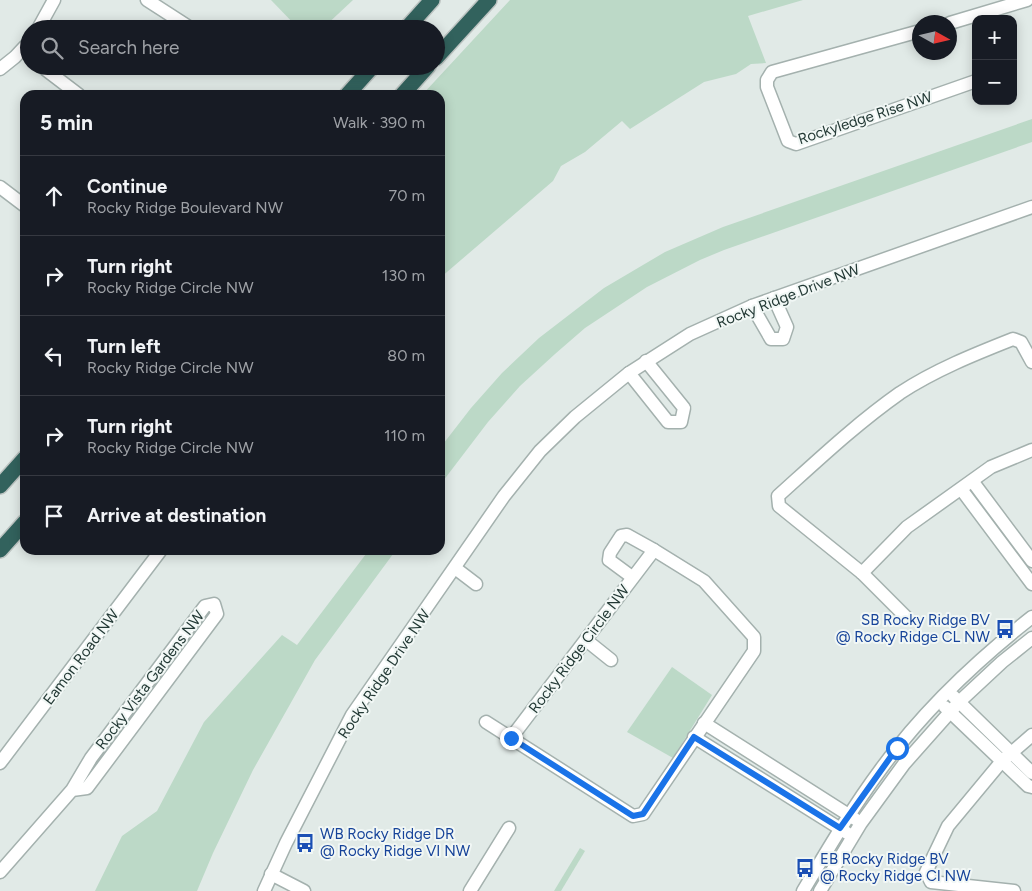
<!DOCTYPE html>
<meta charset="utf-8">
<style>
body{margin:0;font-family:Figtree,sans-serif;background:#20242c;color:#f1f3f6}
.controls{position:absolute;right:15px;top:15px;display:grid;overflow:hidden;border-radius:10px;box-shadow:0 2px 12px #0003}
.controls button{width:45px;height:45px;display:grid;place-items:center;padding:0;border:0;border-bottom:1px solid #363941;background:#171b24;color:#f1f3f6;font:25px sans-serif}
.compass{position:absolute;left:912px;top:15px;width:45px;height:45px;border-radius:50%;background:#171b24;box-shadow:0 2px 12px #0003;rotate:98deg}
.stop{position:absolute;width:15px;height:15px;margin:-11px;border:4px solid #1a73e8;border-radius:50%;background:#fff}
.stop.end{background:#1a73e8;border-color:#fff;box-shadow:0 1px 5px #0008}
.list{margin:0;padding:0;list-style:none}
h2{display:flex;justify-content:space-between;align-items:center;height:65px;margin:0;padding:0 20px;font-size:21px}
h2 small{font-size:16px;font-weight:400;color:#9ea1a6}
.list li{display:grid;grid-template-columns:32px 1fr auto;gap:15px;align-items:center;box-sizing:border-box;height:80px;padding:0 20px;border-top:1px solid #363941}
.list b{display:block;font-size:19px;white-space:nowrap}
.list p{margin:0;font-size:16px;white-space:nowrap;color:#9ea1a6}
.list em{font-size:16px;font-style:normal;color:#9ea1a6}
.icon{flex:none;width:28px;height:28px;fill:none;stroke:currentColor;stroke-width:2;stroke-linecap:round;stroke-linejoin:round}
.map{position:relative;flex:none;width:1032px;height:891px;overflow:hidden}
.search{position:absolute;background:#171b24;box-shadow:0 2px 12px #0003;left:20px;top:20px;width:425px;height:55px;display:flex;align-items:center;gap:12px;box-sizing:border-box;padding:0 18px;border-radius:28px;color:#9ea1a6;font-size:19px}
.panel{position:absolute;background:#171b24;box-shadow:0 2px 12px #0003;left:20px;top:90px;width:425px;height:465px;border-radius:15px}
.map>svg:first-child{display:block}
.green{fill:#bcd9c7}
.lines{fill:none;stroke-linecap:round;stroke-linejoin:round}
.minor-casing{stroke:#a4b1ae;stroke-width:15}
.highway-casing{stroke:#bdc4c2;stroke-width:18}
.minor{stroke:#fff;stroke-width:12}
.highway{stroke:#32625d;stroke-width:15}
.route{stroke:#1a73e8;stroke-width:6}
.labels{text-anchor:middle;dominant-baseline:central;stroke-width:4;stroke-linejoin:round;paint-order:stroke}
.street-label{font-size:15px;fill:#233935;stroke:#f1f7f5}
.transit-label{font-size:15px;fill:#164399;stroke:#f1f7f5;text-anchor:start}
</style>
<div class="map">
<svg width="1032" height="891" viewBox="0 0 1032 891">
<rect width="100%" height="100%" fill="#e1eae7"/>
<!-- green -->
<g class="green">
<path d="M271,0H353L322,29H299Z"/>
<path d="M510,0H803L748,16L766,63L751,64L736,74L704,82L630,129L622,121L585,152L561,166L553,181L440,278V95H422Z"/>
<path d="M1032,119V142L724,250L700,260L647,287L585,328L555,354L520,386L488,422L440,485V448L471,408L502,373L539,338L604,288L665,252L723,227Z"/>
<path d="M369,550H396L315,660L253,770L213,853L197,891H95L122,836L157,811L204,722L282,635L297,645Z"/>
<path d="M672,667L712,695L673,758L627,732Z"/>
<path d="M580,848L585,851L561,891H554Z"/>
</g>
<g class="lines">
<!-- minor casing -->
<g class="minor-casing">
<g id="minor">
<path d="M147,0L192,29"/>
<path d="M950,23L1027,0"/>
<path d="M38,29L54,0"/>
<path d="M920,31L772,72L767,80V87L788,141L796,144L976,81"/>
<path d="M41,66L79,95"/>
<path d="M0,69L15,57L29,42"/>
<path d="M0,187L25,206"/>
<path d="M752,306L771,339H783L787,327L774,298"/>
<path d="M1032,362L1021,342L1013,339C975,354 935,370 900,393C856,424 818,460 778,496L779,506L862,573L907,527L991,467L1032,450"/>
<path d="M629,373L668,422H681L684,408L646,361"/>
<path d="M973,482L1032,561"/>
<path d="M961,489L1032,584"/>
<path d="M654,550L704,581L754,637V651L643,814L633,816L511,738Z"/>
<path d="M455,568L476,584"/>
<path d="M862,573L906,617"/>
<path d="M632,577L609,560L610,553L621,536L627,535L654,550"/>
<path d="M586,640L611,660"/>
<path d="M953,696L1032,773"/>
<path d="M945,707L1028,786L1032,787"/>
<path d="M486,722L511,738"/>
<path d="M704,723L855,819"/>
<path d="M694,737L847,833"/>
<path d="M0,763L161,550"/>
<path d="M0,872L72,790L91,758L205,606L214,604L217,614L87,788L72,790"/>
<path d="M271,874L304,891"/>
<path d="M264,891L286,843L352,715L504,496L540,451L575,417L629,373L690,334L752,306L1032,207"/>
<path d="M470,891L509,828"/>
<path d="M803,891C828,849 852,808 881,769C923,711 976,661 1032,617"/>
<path d="M820,891L861,823L904,764L959,702L1002,662L1032,638"/>
<path d="M1014,891L931,882L926,872L948,826L1002,761L1032,735"/>
</g>
</g>
<!-- highway casing -->
<g class="highway-casing">
<g id="highway">
<path d="M406,29L432,0"/>
<path d="M436,58L489,0"/>
<path d="M347,95L373,66"/>
<path d="M402,95L428,66"/>
<path d="M0,486L25,458"/>
<path d="M0,550L25,522"/>
</g>
</g>
<!-- minor -->
<use href="#minor" class="minor"/>
<!-- highway -->
<use href="#highway" class="highway"/>
</g>
<g class="lines">
<!-- route -->
<path class="route" d="M511,738L633,816L643,814L694,737L840,828L897,748"/>
</g>
<!-- icons -->
<defs>
<g id="bus-bare" transform="scale(1.5)"><path d="M-5-6H5V4H4V6H2V4H-2V6H-4V4H-5ZM-3.5-4V0h7V-4ZM-3.5 1.2v1.5H-2V1.2ZM2 1.2v1.5H3.5V1.2Z" fill="#1a4fb4" stroke="#f1f7f5" stroke-width="2.5" paint-order="stroke"/></g>
</defs>
<g fill-rule="evenodd">
<use href="#bus-bare" x="1005" y="629"/>
<use href="#bus-bare" x="305" y="843"/>
<use href="#bus-bare" x="805" y="868"/>
</g>
<g class="labels">
<!-- street labels -->
<g class="street-label">
<text transform="translate(865 118) rotate(-18)">Rockyledge Rise NW</text>
<text transform="translate(788 296) rotate(-21)">Rocky Ridge Drive NW</text>
<text transform="translate(579 649) rotate(-53)">Rocky Ridge Circle NW</text>
<text transform="translate(81 657) rotate(-53)">Eamon Road NW</text>
<text transform="translate(384 674) rotate(-56)">Rocky Ridge Drive NW</text>
<text transform="translate(150 680) rotate(-53)">Rocky Vista Gardens NW</text>
</g>
<!-- transit labels -->
<g class="transit-label">
<text x="990" y="620" text-anchor="end">SB Rocky Ridge BV<tspan x="990" dy="17">@ Rocky Ridge CL NW</tspan></text>
<text x="320" y="834">WB Rocky Ridge DR<tspan x="320" dy="17">@ Rocky Ridge VI NW</tspan></text>
<text x="820" y="859">EB Rocky Ridge BV<tspan x="820" dy="17">@ Rocky Ridge CI NW</tspan></text>
</g>
</g>
</svg>
<div class="controls">
<button>+</button>
<button>−</button>
</div>
<svg class="compass" viewBox="-18 -18 36 36"><path d="M0-13l5 13h-10z" fill="#e53935"/><path d="M0 13l5-13h-10z" fill="#9ea1a6"/></svg>
<div class="stop" style="left:897px;top:748px"></div>
<div class="stop end" style="left:511px;top:738px"></div>
<div class="search"><svg class="icon" aria-label="search" viewBox="0 0 24 24"><circle cx="10" cy="10" r="6"/><path d="M15 15l6 6"/></svg>Search here</div>
<section class="panel">
<h2>5 min<small>Walk · 390 m</small></h2>
<ul class="list">
<li><svg class="icon" aria-label="ahead" viewBox="0 0 24 24"><path d="M12 20V5M6 11l6-6 6 6"/></svg><div><b>Continue</b><p>Rocky Ridge Boulevard NW</p></div><em>70 m</em></li>
<li><svg class="icon" aria-label="right" viewBox="0 0 24 24"><path d="M7 20v-9h11M14 6l5 5-5 5"/></svg><div><b>Turn right</b><p>Rocky Ridge Circle NW</p></div><em>130 m</em></li>
<li><svg class="icon" aria-label="left" viewBox="0 0 24 24"><path d="M17 20v-9H6M10 6l-5 5 5 5"/></svg><div><b>Turn left</b><p>Rocky Ridge Circle NW</p></div><em>80 m</em></li>
<li><svg class="icon" aria-label="right" viewBox="0 0 24 24"><path d="M7 20v-9h11M14 6l5 5-5 5"/></svg><div><b>Turn right</b><p>Rocky Ridge Circle NW</p></div><em>110 m</em></li>
<li><svg class="icon" aria-label="arrive" viewBox="0 0 24 24"><path d="M6 21V4h12l-3 4 3 4H6"/></svg><div><b>Arrive at destination</b></div></li>
</ul>
</section>
</div>
